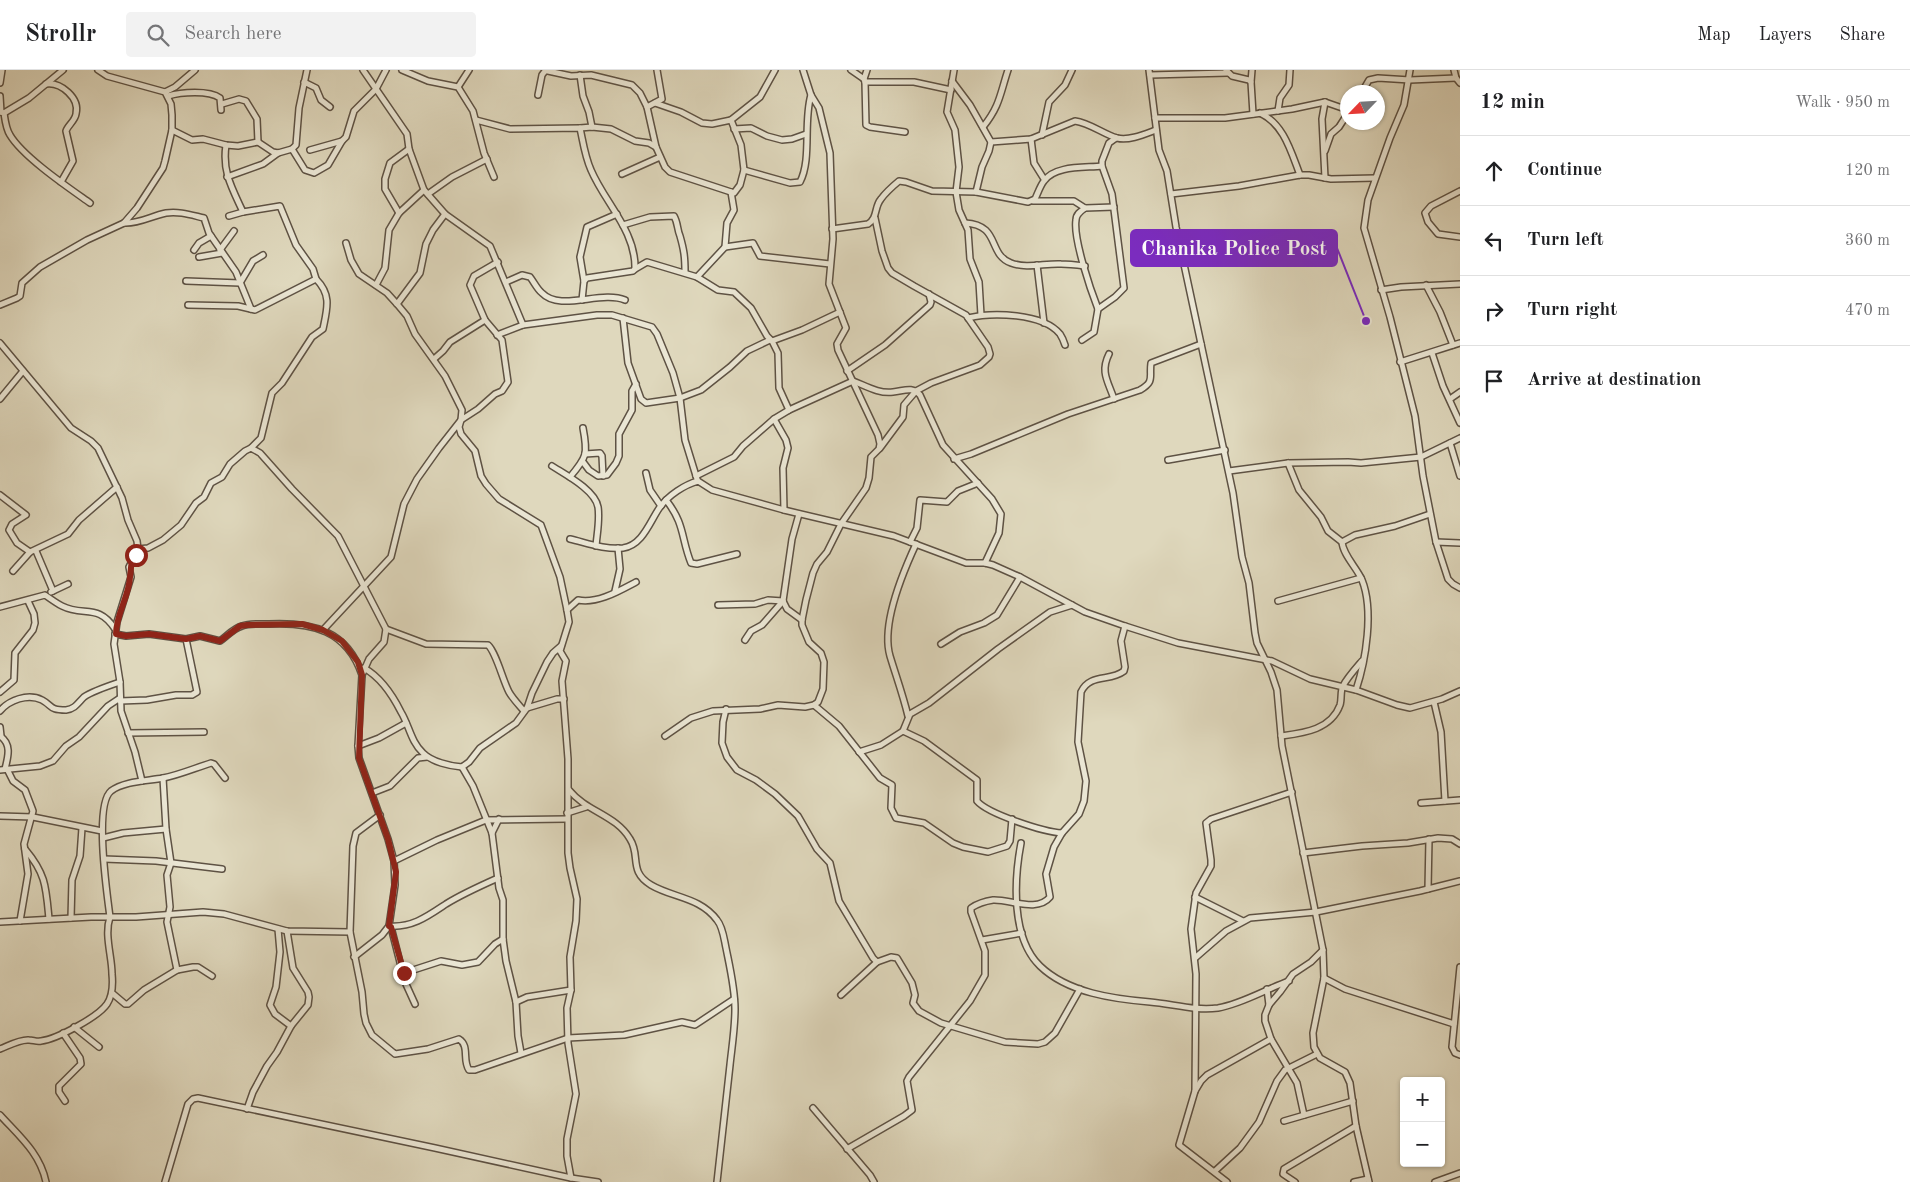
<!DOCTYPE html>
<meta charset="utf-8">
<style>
body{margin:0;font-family:"Old Standard TT",serif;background:#f2f2f2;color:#202124}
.controls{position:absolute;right:15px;bottom:15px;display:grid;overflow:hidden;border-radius:5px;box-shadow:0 1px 4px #0004}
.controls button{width:45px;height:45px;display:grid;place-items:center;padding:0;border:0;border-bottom:1px solid #e0e0e0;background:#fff;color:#202124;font:25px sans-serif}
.compass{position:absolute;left:1340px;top:15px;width:45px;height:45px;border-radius:50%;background:#fff;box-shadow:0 1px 4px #0004;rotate:245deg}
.stop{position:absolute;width:15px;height:15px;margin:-11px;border:4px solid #8f2418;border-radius:50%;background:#fff}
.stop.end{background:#8f2418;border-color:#fff;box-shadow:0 1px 5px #0008}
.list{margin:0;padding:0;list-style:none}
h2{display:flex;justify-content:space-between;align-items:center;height:65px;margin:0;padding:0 20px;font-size:21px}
h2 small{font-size:16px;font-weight:400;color:#757577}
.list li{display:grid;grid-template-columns:32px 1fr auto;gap:15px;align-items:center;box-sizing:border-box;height:70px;padding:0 20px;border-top:1px solid #e0e0e0}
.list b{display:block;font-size:19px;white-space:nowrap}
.list em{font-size:16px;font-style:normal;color:#757577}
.icon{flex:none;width:28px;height:28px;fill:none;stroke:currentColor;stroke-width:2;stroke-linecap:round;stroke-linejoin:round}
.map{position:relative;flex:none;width:1460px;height:1112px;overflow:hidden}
header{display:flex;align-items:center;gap:30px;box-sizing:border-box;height:70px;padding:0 25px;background:#fff;border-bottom:1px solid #e0e0e0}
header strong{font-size:24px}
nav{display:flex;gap:28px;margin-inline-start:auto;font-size:18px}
.search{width:350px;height:45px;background:#f2f2f2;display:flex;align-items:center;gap:12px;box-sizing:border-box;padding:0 18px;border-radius:5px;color:#757577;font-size:19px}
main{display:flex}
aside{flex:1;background:#fff}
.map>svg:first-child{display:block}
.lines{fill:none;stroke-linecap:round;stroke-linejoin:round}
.minor-casing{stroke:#5e5244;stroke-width:8}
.minor{stroke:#eae6d4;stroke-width:5}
.route{stroke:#8f2418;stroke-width:6}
.leader{fill:none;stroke:#7b2cbf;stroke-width:2}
.callout-dot{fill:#7b2cbf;stroke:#eae6d4;stroke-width:2}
.callout{fill:#7b2cbf;stroke:#7b2cbf;stroke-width:2}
.callout-label{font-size:21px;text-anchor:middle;font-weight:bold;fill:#fff}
</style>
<header>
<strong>Strollr</strong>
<div class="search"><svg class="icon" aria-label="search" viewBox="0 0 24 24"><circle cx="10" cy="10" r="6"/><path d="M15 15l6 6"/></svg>Search here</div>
<nav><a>Map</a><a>Layers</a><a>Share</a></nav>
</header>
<main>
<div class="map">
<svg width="1460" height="1112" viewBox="0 0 1460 1112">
<rect width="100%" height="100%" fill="#dfd8bd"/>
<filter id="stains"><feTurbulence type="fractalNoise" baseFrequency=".004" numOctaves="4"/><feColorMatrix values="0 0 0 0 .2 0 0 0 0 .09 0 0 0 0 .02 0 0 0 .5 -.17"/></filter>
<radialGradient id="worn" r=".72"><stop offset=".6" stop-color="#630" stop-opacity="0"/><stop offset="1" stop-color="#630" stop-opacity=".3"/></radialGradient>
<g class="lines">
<!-- minor casing -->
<g class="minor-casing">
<g id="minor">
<path d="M363,0L407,64L409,79L424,120L445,144L490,176L523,255"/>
<path d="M402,0L428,11L458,17L473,41L484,83L494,107"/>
<path d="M851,0L864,9L865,12L866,55L870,57L905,62"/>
<path d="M954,0L947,42L955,60L959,97L956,122L959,140L968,160L970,189L979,212L981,245"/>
<path d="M1149,0L1159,80L1167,101L1176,157L1233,423L1242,487L1249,513L1255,563L1257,573L1271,602L1277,620L1282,676L1323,880L1324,908L1313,963L1314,977L1320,988L1345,1002L1350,1013L1356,1056L1369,1112"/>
<path d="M1226,0L1232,6L1249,10L1251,12L1253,44"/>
<path d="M1410,0L1404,35L1390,68L1368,130L1364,158L1390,247L1415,346L1423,406L1436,472L1448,509L1453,514L1460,518"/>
<path d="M1454,0L1456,8L1460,13"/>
<path d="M580,5L583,26L589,42L592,57"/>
<path d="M1150,5L1228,3"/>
<path d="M864,9L867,0"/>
<path d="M952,11L970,35L991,72L989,81L982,97L976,122"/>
<path d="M304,12L316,18L321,30L330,37"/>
<path d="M865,12H914L951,20"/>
<path d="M1251,12L1252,0"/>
<path d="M0,13L2,0"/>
<path d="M46,14C61,12 80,28 76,44C75,51 68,55 66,61L73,91L61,112"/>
<path d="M458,17L469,0"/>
<path d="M165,22L175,17L195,0"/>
<path d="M1362,22L1369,10L1378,8L1410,10L1456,8"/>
<path d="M538,25L542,5L545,1H548L571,6L591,5L632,15L640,23L647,37L656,77"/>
<path d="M0,26L1,42"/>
<path d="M168,26C181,22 209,20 220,28L221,40"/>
<path d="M655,33L681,42L702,53L712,54L731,50"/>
<path d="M222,34L239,29L246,31L257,49L258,72"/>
<path d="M647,37L662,29L657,0"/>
<path d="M1278,41L1280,28L1289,15L1290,0"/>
<path d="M0,42L4,43C5,50 6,59 10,65C23,87 69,118 90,133"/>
<path d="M4,43L29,28L63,0"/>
<path d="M1260,43C1284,54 1291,82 1300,105"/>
<path d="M1155,48H1225L1292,39L1325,32L1348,40"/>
<path d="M476,50L510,59L580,58C583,72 585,87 591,100C605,133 636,161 635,199L633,201L587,208L584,211L582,230"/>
<path d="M983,57C1000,36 1000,24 1008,0"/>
<path d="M580,58L592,57L611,59L635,71L649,73L656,77L665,97L670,102L734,123L740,115L744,100L741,75L731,50L760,27L775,0"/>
<path d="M734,59L751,58L767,66L782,70L792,69L806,64"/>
<path d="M172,60L192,70L203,69L226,75L238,76L258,72L273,82L278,83L292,79L296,75L299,38L307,0"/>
<path d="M1042,65L1049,32L1065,15L1072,0"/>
<path d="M1031,69L1034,93L1044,109"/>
<path d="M991,72L1031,69L1075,51C1090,53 1103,64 1117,68C1129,71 1145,64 1156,60"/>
<path d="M292,79L305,100L314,103L328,95L342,71"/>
<path d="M310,80L342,71L346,67L354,41L376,19L386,0"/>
<path d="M1325,81L1331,64L1339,57L1348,43"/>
<path d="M744,100L790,113L800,112C812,89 803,52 811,25"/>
<path d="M622,104L660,87"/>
<path d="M227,107L263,94L278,83"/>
<path d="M1325,108L1322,49L1325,32"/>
<path d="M1460,121L1431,136L1425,143L1428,152L1438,164L1460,167"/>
<path d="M428,124L452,107L487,89"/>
<path d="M1171,124L1239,116L1300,105H1309L1331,109L1375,108"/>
<path d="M1033,131H1074L1085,138"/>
<path d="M399,143L385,119V109L390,93L409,79"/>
<path d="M229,146L243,142"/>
<path d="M875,148L882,181L888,198L892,203L914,216L966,245L988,277L990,284L989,287L980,295L931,313L916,321L904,335L903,347L880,378"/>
<path d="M124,153C139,154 151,146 166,143C179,141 191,145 204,148L209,163L236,202L251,239"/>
<path d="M965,153C1001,155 987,184 1011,193C1027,199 1045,193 1061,194C1069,194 1077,195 1085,196"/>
<path d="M623,155L650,147L674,146C678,153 677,159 680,166C684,180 685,187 685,202"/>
<path d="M832,159L868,154C878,148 874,137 881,129C886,122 893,116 899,111L906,112L932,121L976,122L1028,132L1035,129C1038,123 1040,116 1044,111C1055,95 1085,98 1102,96"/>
<path d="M346,173L351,190L359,204L387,223L397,234L407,246L415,264L445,306L462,340L461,350L459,357L461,364L475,381L481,406L486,414L499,429L541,455L560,507L567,540L569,552L560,581L566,591L562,611L568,689V783L570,798L577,829L576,851L570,887L571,920L567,938L568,973L576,1024L567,1069V1086L571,1108"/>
<path d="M725,177L753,173L760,186L830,194"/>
<path d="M194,180L199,173L211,166"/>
<path d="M220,180L234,161"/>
<path d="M199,187L222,183"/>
<path d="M1037,195L1044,253"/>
<path d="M635,199L647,192L697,207L718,220L734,222L751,238L767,266L772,271L802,260L840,242"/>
<path d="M697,207L725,177L727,153L734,140L731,122"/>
<path d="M186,211L240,213L253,191L263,185"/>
<path d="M584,211L580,187L587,157L617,144"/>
<path d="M506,212L522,205L530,207C534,212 537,219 542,223C560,242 601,220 625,230"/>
<path d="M376,215L385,198L389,160L399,143L424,120"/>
<path d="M1426,215L1440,242L1453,275"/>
<path d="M1381,220L1401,217L1460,214"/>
<path d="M397,234L420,203L426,174L433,160L445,144"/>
<path d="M0,235L17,228L20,226L22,213L40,197L87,170L124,153L137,138L163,98L165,91L172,60V45L171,34L165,22L107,6L98,0"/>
<path d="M188,235L238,236L255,240L316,209L313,199L296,175L280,136L243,142C232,118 222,102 226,75"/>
<path d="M1098,239C1091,221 1073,169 1076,150C1076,144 1081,141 1085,138L1114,137"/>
<path d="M623,248L628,293L641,329L646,333L680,328L701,320L730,297L747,281L770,270"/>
<path d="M968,248C992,242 1043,243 1060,264C1062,267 1064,272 1065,275"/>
<path d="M497,265L523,255L597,245H612L652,257L657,264L673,303L680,328L685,370L697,409"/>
<path d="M1082,270L1094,262L1098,239L1115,227L1124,218L1112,124L1102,96V91L1109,73L1116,68"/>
<path d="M772,271L778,283L779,318L789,340"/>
<path d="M0,273L71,358L91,371L98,378L122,428L128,450L137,471L138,479L129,497L131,507L117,552L114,574L120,612L121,641L135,682L142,711"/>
<path d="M1432,283L1443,316L1460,353"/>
<path d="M1109,284C1100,302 1108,311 1114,329"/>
<path d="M434,289L443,281L450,272L485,250"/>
<path d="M1400,292L1460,273"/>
<path d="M847,301L885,275L930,235L931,232L929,224"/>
<path d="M0,329L23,301"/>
<path d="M1450,329L1460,322"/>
<path d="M774,349L786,370L788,378L783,398L784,440"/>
<path d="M1450,373L1460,406"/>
<path d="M251,378L261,368L272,323L282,313L312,267L323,259C327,239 332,225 316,209"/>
<path d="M585,384L600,383L602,386L603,406"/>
<path d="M954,389L971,384L1068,344L1140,320C1155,311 1149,308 1151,293L1201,274"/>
<path d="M1168,390L1225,380"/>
<path d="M583,392L589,400L598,406L607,405L616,393L619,386V364L632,340V321L636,314"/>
<path d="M1288,393L1299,420L1321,447L1328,461L1342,472"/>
<path d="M552,396C566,405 595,420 598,437C600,449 597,464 596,476"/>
<path d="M1229,401L1288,393L1348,392L1361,393L1421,387L1460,368"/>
<path d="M646,403L650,420L661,436"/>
<path d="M696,406L734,387L743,376L774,349L789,340L853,311C866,316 879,324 893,322C904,321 912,316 920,325L943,375L992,429L1001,444L999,463L985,493"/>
<path d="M570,407C587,387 588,384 583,358"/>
<path d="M0,425L26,445L12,454L9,460L17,473L30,482"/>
<path d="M666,430C685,454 681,468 691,493L697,494L737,484"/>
<path d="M799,444L792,469L783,531L787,539L802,550"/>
<path d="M570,469C587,473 605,480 623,478C643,475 650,451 660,437C669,425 684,415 698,411L712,420L784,440L894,466L966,493H985L993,495L1020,507L1085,542L1125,556L1178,573L1272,591L1310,609L1356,620L1397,635L1410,638L1442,629L1460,621"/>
<path d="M910,472L917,458L920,430L947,432L958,421L978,413"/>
<path d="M1436,472L1460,473"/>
<path d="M138,479L148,478L163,470L181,455L196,433L204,427L211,413L222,407L230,394L245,381L251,378L260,383L292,419L338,466L386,559L384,572L369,589L362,605L358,676L359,688L388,769L394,791L395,815L389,856L382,865L354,887"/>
<path d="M36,481L53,521"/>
<path d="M13,501L30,482L68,464L79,450L117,417"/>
<path d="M615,521L620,499L618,478"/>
<path d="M51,522L68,514"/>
<path d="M1278,531L1361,508"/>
<path d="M718,535L755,534L768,530L783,531"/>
<path d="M0,537L45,525C51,529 56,533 62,536C84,547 98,533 115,559"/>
<path d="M567,540L578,530C597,534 619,521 636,512"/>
<path d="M386,559L426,574L488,575C496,582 503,611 509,622C513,629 519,635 524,641"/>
<path d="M323,560L391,487L404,434L417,409L439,378L461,350L478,339L495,324L502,321L508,312L502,270L485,250L470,215L474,206L498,192"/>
<path d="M115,564L126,566L149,564L186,569L197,622L192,625H176L147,630L120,631"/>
<path d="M186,569L200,566L220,571C227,566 234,558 242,556C250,553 261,554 269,554C312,552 347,560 362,605"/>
<path d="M745,570L751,561L762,555L783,531"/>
<path d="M941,574L960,562L984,553L997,545L1020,507"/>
<path d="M364,598C380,607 393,626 401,642C409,655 411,672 423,683C432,692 450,696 462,697L469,692L480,678L516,653L527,638L532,623L547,592L553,583L561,576"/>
<path d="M1356,620C1366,590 1374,540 1362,510C1357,498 1343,485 1342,472L1355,465L1395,456L1430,444"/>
<path d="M0,622L14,610L15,583L33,560L35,553L34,544L28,531"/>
<path d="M1434,632L1441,662L1445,731"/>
<path d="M814,635L839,656L880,708L892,715L891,738L896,748L924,753L953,773L963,777L988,782L1007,776L1010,771L1012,749"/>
<path d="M527,638L557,629H564"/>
<path d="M726,639L723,652L722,673L727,687L737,700L756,710L775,724L798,746L817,779L830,793L839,831L873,888L877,892L891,887L897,888L912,913L915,925L913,933L919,941L941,953L1005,972L1038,974L1045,972L1055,963L1080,919"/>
<path d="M0,641C9,630 28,623 42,630C53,636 49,640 66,640C75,639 78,633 84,627C91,622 111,615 120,612"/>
<path d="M908,646C903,625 896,606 890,586C881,555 903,502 916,474"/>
<path d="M0,657L1,666"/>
<path d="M903,661L910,644L929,633L998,579L1050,542L1072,535"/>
<path d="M128,663L204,662"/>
<path d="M0,666C12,674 8,687 5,699"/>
<path d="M665,666L691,648L713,641L760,639L778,635L805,637L814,635L818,632L823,619L824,592L821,583L809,572L802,555V550L806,530L813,503L817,494L827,482L841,454L866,418L869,408L871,387L879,379L880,374L878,365L838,280L837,274L846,258L829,214L833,169L830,83L819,38L811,25L803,0"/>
<path d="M1281,666C1303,663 1331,660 1340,635C1342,629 1340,621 1343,616C1347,608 1356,598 1362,591"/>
<path d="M358,676L379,668L406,653"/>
<path d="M859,682L881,675L903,661L924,671L977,710V731C988,744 1044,762 1062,763"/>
<path d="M462,697L473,716L492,763L499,818L503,830V869L506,891L516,932L518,966L521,983"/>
<path d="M7,699L13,711L25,720L33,741L24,774L28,804L20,851"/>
<path d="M0,700L40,696L53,691L66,676L79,667L108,636L120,628"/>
<path d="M163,708L166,759L171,793L167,805L170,837L167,852L177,900"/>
<path d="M569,720C587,742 616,745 630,769C641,786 628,801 651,815C673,828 700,827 717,850C723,857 724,869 726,878C730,898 735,919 735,939C735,958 732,976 730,995C726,1034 721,1073 717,1112"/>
<path d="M372,723L390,716L418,688L427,687"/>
<path d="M1421,733L1460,730"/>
<path d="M567,743L586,737"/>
<path d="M380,745L356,763L353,776L350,862L362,922L364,944L366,953L372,965L395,984L428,979L459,969C470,976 462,990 469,1000H475L568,968L624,965L682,952L695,955L734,929"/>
<path d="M0,746L33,747L102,761"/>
<path d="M492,763L499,749"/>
<path d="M103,768L123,763L166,759"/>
<path d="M1021,773C1014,810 1011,868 1040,896C1068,923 1114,929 1150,932C1173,934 1195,941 1218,938C1242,934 1266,919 1289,911"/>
<path d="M25,779C46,804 46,817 49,849"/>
<path d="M1303,783L1362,776L1408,773L1438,768L1452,769L1460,774"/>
<path d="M104,789L156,791L222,799"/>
<path d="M394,791L437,770L486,750L567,749"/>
<path d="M1428,819L1429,769"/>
<path d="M1195,827L1243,851"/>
<path d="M71,848L72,810L80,786L82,758"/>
<path d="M0,852L91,847H136L203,842L224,844L287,861L350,862"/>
<path d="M389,856C412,858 428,846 446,834C462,824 480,816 498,808"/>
<path d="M391,857L405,912L415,934"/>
<path d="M278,859L280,882L276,917L270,935L275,944L291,956"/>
<path d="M982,870L1022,863"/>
<path d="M1195,888L1226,861L1250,848L1316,842L1420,821L1460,811"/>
<path d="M1460,897L1452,977L1455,983L1460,985"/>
<path d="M404,903L441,891L462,895L478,892L495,874L503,869"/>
<path d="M1324,908L1345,919L1454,954"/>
<path d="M1267,919L1269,935"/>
<path d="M112,923L125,934H128L144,920L177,900L193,897H198L212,906"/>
<path d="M841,925L877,892"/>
<path d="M516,932L527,927L571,920"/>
<path d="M74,957L99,977"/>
<path d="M63,963L80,988L81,994L59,1016V1022L65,1031"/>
<path d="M0,979C8,976 20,969 29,970C33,970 37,972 41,971C57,969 98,947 107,934C113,925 113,914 112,904C112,886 104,865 110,847C107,824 94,735 111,721C124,711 147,711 163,708C179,705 195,698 211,693L214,694L225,708"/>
<path d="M1195,1021L1196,904L1191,859L1196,823L1211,796V790L1206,753L1211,749L1292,722"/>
<path d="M813,1038L870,1105L874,1112"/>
<path d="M247,1039L253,1022L267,996L277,982L291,956L308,935L309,927L308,922L293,898L287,861"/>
<path d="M0,1045C19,1066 40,1083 46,1112"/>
<path d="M1304,1045L1297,1013L1271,969L1265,951V945L1269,935L1280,922L1293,904L1311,892L1323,880"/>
<path d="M1284,1051L1353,1031"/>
<path d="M847,1079L904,1046L912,1040L907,1011L909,1007L970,931L985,905V881L971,842V838C977,834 986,831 993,830C1010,829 1037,843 1050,827L1046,804L1054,777L1062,763L1079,744L1084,731L1086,711L1078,672L1081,622C1090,603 1110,612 1124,601L1125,597L1121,571L1125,556"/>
<path d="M1215,1101L1240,1078L1259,1052L1277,1011L1285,1000L1317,984"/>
<path d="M165,1112L188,1034L193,1029L198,1028L435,1078L571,1108L598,1112"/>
<path d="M1227,1112L1179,1075L1195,1021L1201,1011L1207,1005L1271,969"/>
<path d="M1295,1112L1283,1104L1284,1099L1356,1056"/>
<path d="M1354,1112L1368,1109"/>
<path d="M1435,1112L1460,1103"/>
</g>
</g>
<!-- minor -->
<use href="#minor" class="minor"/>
</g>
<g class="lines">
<!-- route -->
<path class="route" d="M136,485C129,497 132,495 130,507C129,527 116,544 116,564L126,566L149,564L186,569L200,566L220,571L240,556L247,555L302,554L323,560L342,571L358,592L362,605L359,688L388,769L396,802L389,856L391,857L404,903"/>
</g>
<!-- callouts -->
<path class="leader" d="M1366 251L1337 178"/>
<circle class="callout-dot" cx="1366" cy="251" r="5"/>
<rect class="callout" x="1131" y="160" width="206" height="36" rx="5"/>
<g class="callout-label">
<text x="1234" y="185">Chanika Police Post</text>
</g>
<rect width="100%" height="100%" filter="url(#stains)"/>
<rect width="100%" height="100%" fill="url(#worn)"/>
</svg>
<div class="controls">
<button>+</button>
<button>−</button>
</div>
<svg class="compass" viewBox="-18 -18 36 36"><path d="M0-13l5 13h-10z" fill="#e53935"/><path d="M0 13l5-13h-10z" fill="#757577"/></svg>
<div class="stop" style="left:136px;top:485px"></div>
<div class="stop end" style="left:404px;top:903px"></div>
</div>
<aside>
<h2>12 min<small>Walk · 950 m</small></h2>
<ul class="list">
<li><svg class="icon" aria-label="ahead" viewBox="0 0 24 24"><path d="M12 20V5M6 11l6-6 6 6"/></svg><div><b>Continue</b></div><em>120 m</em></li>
<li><svg class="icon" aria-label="left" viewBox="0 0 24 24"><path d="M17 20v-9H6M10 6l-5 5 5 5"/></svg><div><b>Turn left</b></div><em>360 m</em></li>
<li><svg class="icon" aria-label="right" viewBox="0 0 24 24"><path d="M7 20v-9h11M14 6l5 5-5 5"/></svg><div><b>Turn right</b></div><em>470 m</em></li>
<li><svg class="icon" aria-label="arrive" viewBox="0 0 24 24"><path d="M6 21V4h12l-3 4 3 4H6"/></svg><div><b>Arrive at destination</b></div></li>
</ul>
</aside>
</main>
